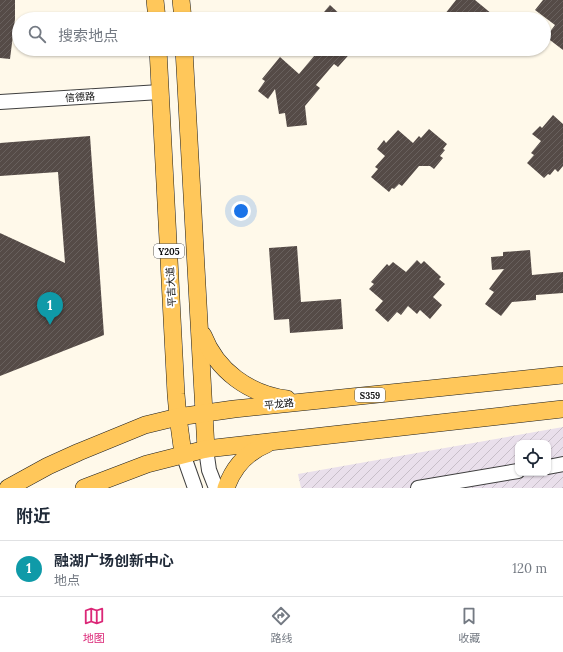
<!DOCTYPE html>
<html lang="zh">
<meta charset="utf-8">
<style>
body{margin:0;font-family:Lora,"Noto Sans SC",serif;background:#f6f6f7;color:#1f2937}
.controls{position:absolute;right:12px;bottom:12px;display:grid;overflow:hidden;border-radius:8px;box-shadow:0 1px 3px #0004}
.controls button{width:36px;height:36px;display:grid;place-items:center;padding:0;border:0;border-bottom:1px solid #e0e1e3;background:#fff;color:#1f2937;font:20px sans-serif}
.you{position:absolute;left:241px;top:211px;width:14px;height:14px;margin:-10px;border:3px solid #fff;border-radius:50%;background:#1a73e8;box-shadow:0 0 0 6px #1a73e833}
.badge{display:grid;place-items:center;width:26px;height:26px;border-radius:50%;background:#db2777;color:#fff;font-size:13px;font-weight:700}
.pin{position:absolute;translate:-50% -33px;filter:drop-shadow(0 1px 2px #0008)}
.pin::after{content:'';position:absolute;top:21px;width:14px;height:12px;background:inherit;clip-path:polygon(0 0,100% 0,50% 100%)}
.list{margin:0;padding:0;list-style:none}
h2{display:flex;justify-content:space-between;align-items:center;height:52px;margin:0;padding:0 16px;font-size:17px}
h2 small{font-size:13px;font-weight:400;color:#747a83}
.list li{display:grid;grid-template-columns:26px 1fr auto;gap:12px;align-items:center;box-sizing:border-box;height:56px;padding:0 16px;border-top:1px solid #e0e1e3}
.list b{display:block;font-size:15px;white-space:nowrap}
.list p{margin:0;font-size:13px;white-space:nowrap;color:#747a83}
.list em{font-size:13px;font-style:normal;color:#747a83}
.icon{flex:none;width:22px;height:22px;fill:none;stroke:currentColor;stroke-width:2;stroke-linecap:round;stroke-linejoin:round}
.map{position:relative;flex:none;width:563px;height:488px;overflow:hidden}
.search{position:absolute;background:#fff;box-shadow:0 1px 3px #0004;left:12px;right:12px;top:12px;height:44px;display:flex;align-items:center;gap:10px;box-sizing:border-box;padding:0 14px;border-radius:22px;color:#747a83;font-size:15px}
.sheet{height:108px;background:#fff}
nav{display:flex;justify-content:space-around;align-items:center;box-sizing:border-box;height:56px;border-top:1px solid #e0e1e3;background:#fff;font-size:11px;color:#747a83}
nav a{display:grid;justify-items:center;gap:2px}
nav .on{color:#db2777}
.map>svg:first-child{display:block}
.industrial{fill:url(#industrial-furrows);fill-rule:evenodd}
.building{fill:url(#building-hatch)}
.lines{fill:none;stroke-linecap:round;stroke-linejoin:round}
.minor-casing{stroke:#3f3f3f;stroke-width:16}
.major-casing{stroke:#1d1d1d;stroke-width:18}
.minor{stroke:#fff;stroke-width:14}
.major{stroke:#ffc75a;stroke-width:17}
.labels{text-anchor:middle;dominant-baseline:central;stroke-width:4;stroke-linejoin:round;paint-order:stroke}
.shield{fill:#fff;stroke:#555;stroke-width:1}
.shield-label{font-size:9px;font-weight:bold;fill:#0c0c0c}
.street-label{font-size:10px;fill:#0c0c0c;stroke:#fff}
</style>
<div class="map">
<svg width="563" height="488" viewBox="0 0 563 488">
<defs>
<pattern id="industrial-furrows" width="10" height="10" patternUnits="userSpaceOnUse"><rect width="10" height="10" fill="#e9dfeb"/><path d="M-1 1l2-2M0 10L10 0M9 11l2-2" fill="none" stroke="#c7bec8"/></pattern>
<pattern id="building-hatch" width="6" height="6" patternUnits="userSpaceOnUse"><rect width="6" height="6" fill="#554b47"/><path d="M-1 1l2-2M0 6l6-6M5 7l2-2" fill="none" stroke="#68605d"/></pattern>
</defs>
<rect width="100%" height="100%" fill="#fff9ea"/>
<!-- industrial -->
<path class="industrial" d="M563,427V488H301L298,474ZM518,443H548V473H518Z"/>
<!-- building -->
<g class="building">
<path d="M0,0H15V19L10,59L0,58Z"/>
<path d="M456,0H475L498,19H441Z"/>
<path d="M543,0H563V50L546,37L555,25L535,10Z"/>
<path d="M330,5L345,19H318Z"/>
<path d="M320,49H354L338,67L334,64L316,85L320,88L305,106L307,125L287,127L285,113L279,114L275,89L268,99L258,91L265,81L262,79L280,57L299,74Z"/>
<path d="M553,115L563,124V166L558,172L555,169L550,175L548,174L544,178L527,163L534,155L531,153L541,141L532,134L540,126L542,128Z"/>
<path d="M429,129L447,144L443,149L445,150L440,156L443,158L434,169L430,166H419L402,186L399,184L394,189L392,188L389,192L371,177L378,169L375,167L385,156L377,149L384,140L386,143L398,130L413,143L419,136L421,138Z"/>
<path d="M90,136L104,335L0,376V233L65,263L58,172L0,176V143Z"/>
<path d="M297,246L301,302L341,299L343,329L290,333L289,319L274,320L269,248Z"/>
<path d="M530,250L532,275L563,272V293L536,295V300L512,302L501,316L485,304L494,292L489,289L504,269L492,270L491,257L503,256V252Z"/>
<path d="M417,260L421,264L424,261L441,277L439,279L445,284L433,297L442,305L430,319L420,310L417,314L408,306L401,315L397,312L388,322L375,310L383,301L369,289L374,284L371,282L387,264L389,266L393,262L406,272Z"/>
</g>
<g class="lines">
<!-- minor casing -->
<g class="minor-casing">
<g id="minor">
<path d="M0,102L160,92"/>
<path d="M206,449L209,470L216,488"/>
<path d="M183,454L195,488"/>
<path d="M548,467L563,464"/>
<path d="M418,488L518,471"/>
</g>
</g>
<!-- major casing -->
<g class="major-casing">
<g id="major">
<path d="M155,0L157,19"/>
<path d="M181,0L183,19"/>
<path d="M158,49L176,394L178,417L183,454"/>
<path d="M184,49L206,449"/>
<path d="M203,335C217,371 249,394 287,399"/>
<path d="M8,488L48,466L79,452L145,425L178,417L234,409L563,375"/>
<path d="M84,488L147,464L206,449L563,409"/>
<path d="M226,488C233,468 247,452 267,444"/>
</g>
</g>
<!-- minor -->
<use href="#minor" class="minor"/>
<!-- major -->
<use href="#major" class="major"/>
</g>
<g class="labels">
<!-- shield labels -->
<g class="shield">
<rect x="154" y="244" width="30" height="14" rx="3"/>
<rect x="355" y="388" width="30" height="14" rx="3"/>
</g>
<g class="shield-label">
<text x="169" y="251">Y205</text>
<text x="370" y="395">S359</text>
</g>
<!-- street labels -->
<g class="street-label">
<text transform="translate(80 97) rotate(-4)">信德路</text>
<text transform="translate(171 287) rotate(-93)">平吉大道</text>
<text transform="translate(279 404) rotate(-6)">平龙路</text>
</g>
</g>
</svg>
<div class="controls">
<button><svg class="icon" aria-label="locate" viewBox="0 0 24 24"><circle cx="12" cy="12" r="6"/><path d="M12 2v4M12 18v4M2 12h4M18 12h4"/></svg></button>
</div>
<div class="you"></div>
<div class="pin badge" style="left:50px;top:325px;background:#0f9aa8">1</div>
<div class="search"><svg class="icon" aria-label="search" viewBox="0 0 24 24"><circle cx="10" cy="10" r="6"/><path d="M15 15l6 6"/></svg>搜索地点</div>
</div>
<section class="sheet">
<h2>附近<small></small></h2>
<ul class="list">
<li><span class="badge" style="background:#0f9aa8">1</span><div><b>融湖广场创新中心</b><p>地点</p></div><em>120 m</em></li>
</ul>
</section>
<nav>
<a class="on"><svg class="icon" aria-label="map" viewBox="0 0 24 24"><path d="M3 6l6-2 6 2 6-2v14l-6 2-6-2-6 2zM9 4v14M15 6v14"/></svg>地图</a>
<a><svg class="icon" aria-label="directions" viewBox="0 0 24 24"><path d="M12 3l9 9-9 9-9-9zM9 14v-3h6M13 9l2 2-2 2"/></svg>路线</a>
<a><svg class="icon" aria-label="saved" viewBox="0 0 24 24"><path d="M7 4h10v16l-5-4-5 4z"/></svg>收藏</a>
</nav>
